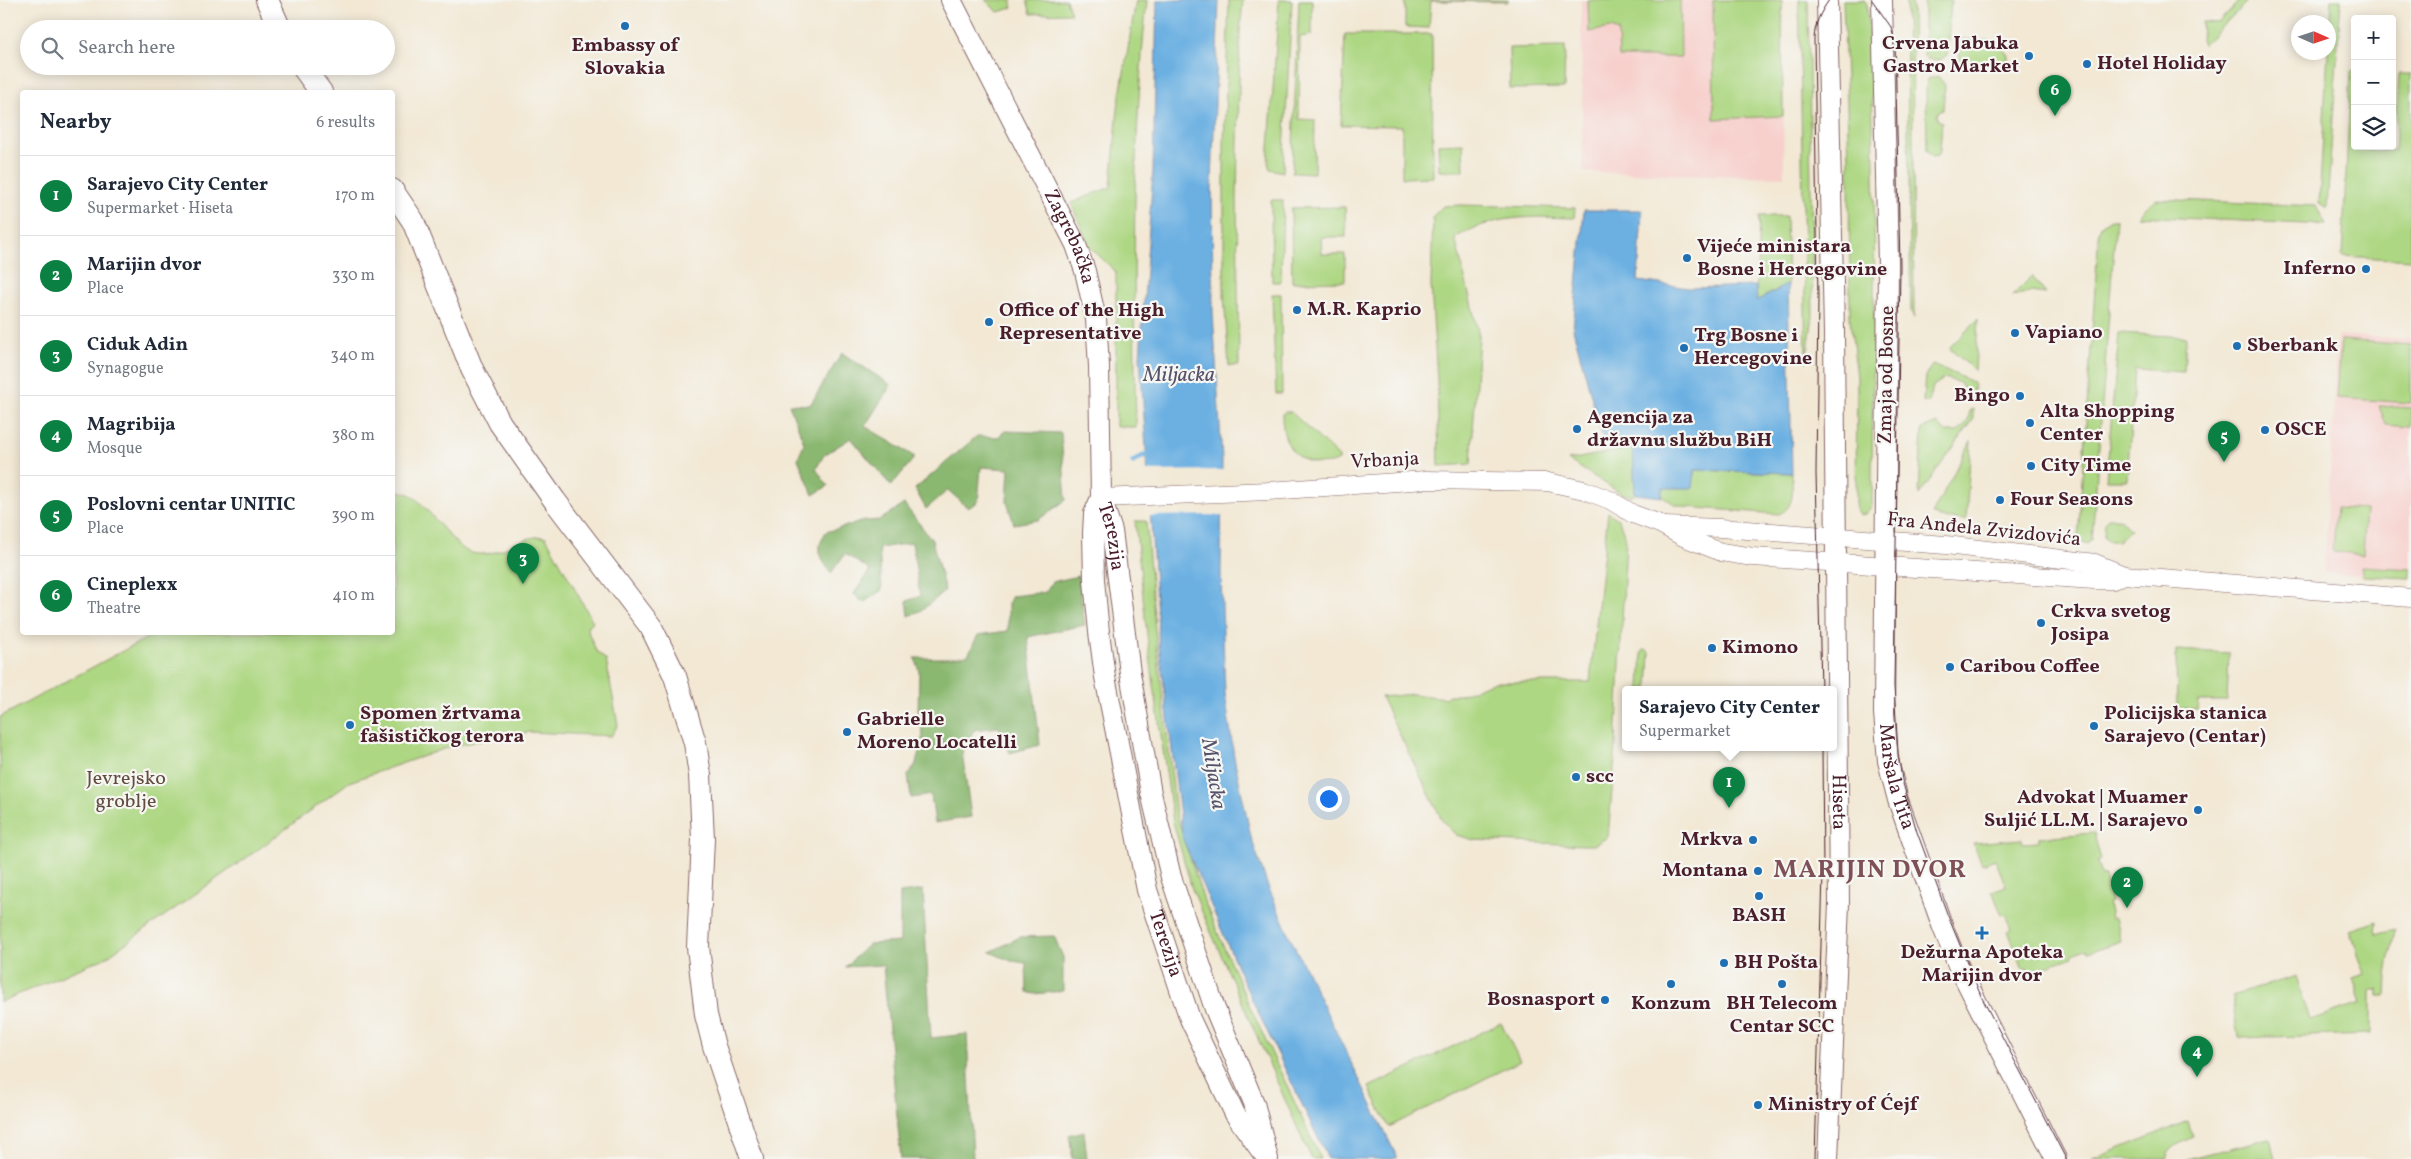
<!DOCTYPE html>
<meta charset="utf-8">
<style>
body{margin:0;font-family:Vollkorn,serif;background:#f2f2f3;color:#1f2937}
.controls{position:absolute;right:15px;top:15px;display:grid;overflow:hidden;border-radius:5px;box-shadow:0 2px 12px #0003}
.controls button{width:45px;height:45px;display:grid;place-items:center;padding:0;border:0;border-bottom:1px solid #e0e1e3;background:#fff;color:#1f2937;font:25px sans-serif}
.compass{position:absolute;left:2291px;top:15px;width:45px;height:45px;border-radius:50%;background:#fff;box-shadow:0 2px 12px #0003;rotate:93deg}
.you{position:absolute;left:1328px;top:798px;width:18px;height:18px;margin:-12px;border:4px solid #fff;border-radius:50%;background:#1a73e8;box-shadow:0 0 0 8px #1a73e833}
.badge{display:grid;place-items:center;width:32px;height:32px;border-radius:50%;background:#0b8043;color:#fff;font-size:16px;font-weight:700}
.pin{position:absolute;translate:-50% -41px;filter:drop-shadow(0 1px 2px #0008)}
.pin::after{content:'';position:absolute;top:26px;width:18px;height:15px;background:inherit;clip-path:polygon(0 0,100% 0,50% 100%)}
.popup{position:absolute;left:1622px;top:686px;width:215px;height:65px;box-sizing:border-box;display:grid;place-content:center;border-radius:5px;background:#fff;filter:drop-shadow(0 1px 4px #0005);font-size:16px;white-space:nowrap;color:#747a83}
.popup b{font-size:19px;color:#1f2937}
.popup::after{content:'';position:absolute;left:50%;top:100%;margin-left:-10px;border:10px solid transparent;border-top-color:#fff}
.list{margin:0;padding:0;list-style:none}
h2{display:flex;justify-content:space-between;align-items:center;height:65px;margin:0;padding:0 20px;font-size:21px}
h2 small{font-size:16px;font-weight:400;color:#747a83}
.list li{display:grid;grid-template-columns:32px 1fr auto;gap:15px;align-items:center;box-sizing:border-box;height:80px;padding:0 20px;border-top:1px solid #e0e1e3}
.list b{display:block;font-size:19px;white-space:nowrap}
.list p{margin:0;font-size:16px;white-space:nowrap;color:#747a83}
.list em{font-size:16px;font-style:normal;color:#747a83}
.icon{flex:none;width:28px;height:28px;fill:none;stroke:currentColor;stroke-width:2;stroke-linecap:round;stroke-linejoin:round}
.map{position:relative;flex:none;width:2411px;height:1159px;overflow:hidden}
.search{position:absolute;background:#fff;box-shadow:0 2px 12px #0003;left:20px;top:20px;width:375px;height:55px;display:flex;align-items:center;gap:12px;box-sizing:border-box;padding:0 18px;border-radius:28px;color:#747a83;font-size:19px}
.panel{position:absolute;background:#fff;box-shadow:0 2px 12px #0003;left:20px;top:90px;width:375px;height:545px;border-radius:5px}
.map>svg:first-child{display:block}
.built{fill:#f7d0cc}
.green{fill:#add782;stroke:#7c7b56}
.forest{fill:#8ab870;stroke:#6a6c4e}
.water{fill:#6cb0e2;stroke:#5b6886}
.pier{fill:#f2e8d4}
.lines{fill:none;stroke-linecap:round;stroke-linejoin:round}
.stream{stroke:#6cb0e2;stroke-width:5}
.tertiary-casing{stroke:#856566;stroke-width:19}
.secondary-casing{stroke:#856566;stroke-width:22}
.primary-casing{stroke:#856566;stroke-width:24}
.tertiary{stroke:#fff;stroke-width:18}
.secondary{stroke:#fff;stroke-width:20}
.primary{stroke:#fff;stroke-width:22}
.tram{stroke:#4a1f2b;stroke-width:1}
.poi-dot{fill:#1f6fb2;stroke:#f6f6f2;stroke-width:2}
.labels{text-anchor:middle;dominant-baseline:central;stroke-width:4.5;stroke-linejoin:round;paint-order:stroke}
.poi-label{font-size:20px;font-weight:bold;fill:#4a1f2b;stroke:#f6f6f2;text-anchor:start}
.street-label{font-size:20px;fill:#4a1f2b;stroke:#f6f6f2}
.park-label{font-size:20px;fill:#634d41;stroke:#f6f6f2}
.water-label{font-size:21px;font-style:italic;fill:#56526b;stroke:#f6f6f2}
.district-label{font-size:25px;font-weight:bold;letter-spacing:1px;fill:#7f5157;stroke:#f6f6f2}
</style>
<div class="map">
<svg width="2411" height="1159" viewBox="0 0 2411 1159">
<rect width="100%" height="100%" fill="#f6f6f2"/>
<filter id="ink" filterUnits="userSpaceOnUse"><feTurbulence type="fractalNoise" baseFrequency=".02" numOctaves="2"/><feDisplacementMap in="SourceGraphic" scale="10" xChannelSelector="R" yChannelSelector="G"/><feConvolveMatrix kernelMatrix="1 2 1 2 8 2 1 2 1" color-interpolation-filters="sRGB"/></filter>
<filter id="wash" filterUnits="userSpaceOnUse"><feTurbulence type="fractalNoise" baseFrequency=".0096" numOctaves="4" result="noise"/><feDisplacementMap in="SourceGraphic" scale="20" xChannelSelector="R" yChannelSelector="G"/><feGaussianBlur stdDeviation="1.12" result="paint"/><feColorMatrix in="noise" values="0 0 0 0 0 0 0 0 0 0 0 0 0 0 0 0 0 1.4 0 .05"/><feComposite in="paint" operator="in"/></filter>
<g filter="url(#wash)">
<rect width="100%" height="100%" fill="#f2e8d4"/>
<!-- built -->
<g class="built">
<path d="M1581,0H1782L1784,177L1583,172Z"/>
<path d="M2338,335L2411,339V578L2324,573Z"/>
</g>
<!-- green -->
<g class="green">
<path d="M985,0H1012V8L998,12Z"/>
<path d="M1027,0H1066L1071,13L1031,14Z"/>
<path d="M1136,0H1147C1132,141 1133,285 1136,427H1116V272L1089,246L1071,203L1111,187L1118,108Z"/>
<path d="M1229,0H1243L1240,32L1237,196L1239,366H1229L1224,295V145Z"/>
<path d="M1279,0H1292L1283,172L1270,169L1268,163Z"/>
<path d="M1299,0H1312V35L1300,37L1299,119L1315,120L1314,173L1292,172Z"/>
<path d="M1405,0H1508V2L1431,1L1429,28L1405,27Z"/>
<path d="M1588,0H1680L1681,57H1619L1618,31L1610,28L1589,32Z"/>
<path d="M1713,0H1782L1783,116L1714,119Z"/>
<path d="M1799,0H1808L1813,316L1806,362Z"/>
<path d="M1843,0H1864L1867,4C1880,171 1872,339 1872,506L1865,514L1860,515L1857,511L1856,502L1857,377L1850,319L1849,158Z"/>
<path d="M1906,0H1912L1914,318L1911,311Z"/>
<path d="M1924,0H1951L1947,55L1940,60L1927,59L1924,56Z"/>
<path d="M2240,0H2249L2203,45L2201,40L2202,22L2218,23Z"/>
<path d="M2331,0H2341L2327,208L2319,203Z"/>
<path d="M1345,34H1432L1433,177L1402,178V126L1341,125Z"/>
<path d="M1960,39L1995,41L2008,55V67L1959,64Z"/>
<path d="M1565,47L1564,88L1510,89L1509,48Z"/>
<path d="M2351,71H2355V146H2363V150L2395,151L2399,74H2411V260L2342,256Z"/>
<path d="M1938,76L1945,85L1943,109L1939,111L1937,115L1938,120L1942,122L1940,151L1937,156L1932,157L1927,151L1926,86L1928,79Z"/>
<path d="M1463,143L1464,171H1439L1438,144Z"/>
<path d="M2155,199L2316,206L2326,225L2137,216Z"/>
<path d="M1271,200H1283L1281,282H1272Z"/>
<path d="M1462,205L1575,208L1574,218C1529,217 1495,214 1455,238L1479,335L1471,464L1439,466L1437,379L1431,285L1433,216L1443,206Z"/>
<path d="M1345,207L1346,237H1321L1322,254H1345V281L1292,282L1291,208Z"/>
<path d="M1759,216H1786L1788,284L1756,301Z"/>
<path d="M2111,219H2116L2092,540L2087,544L2080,541L2078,538L2099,231L2102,224Z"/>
<path d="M2032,276L2046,294L2031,292L2012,296Z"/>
<path d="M1272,294H1281L1282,394H1276Z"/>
<path d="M1978,319L1975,371L1949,348Z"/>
<path d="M2119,333L2186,337L2184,372L2135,369L2127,480H2106Z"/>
<path d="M2341,340L2411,345V403L2337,398Z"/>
<path d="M1933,364L1974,383L1973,399H1969L1960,383L1945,378L1933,386L1929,402H1923L1925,376Z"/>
<path d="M2379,406L2411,408V427L2386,425Z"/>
<path d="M1973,409V420L1919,495L1922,429L1937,423L1946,432H1957L1968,421L1970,410Z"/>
<path d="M1285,412H1291L1339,457V460C1333,464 1323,464 1316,463C1290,459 1282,438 1282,414Z"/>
<path d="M1971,441L1966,520L1940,518L1932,514Z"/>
<path d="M1633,448L1635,494L1632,496L1622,494L1568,460Z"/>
<path d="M1695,470L1792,473C1792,489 1796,507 1779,514L1685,507L1675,504L1662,497V488Z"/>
<path d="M393,489C398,491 406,492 411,495C427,505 453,546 469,552C499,562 519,533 546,537L593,622L588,625L587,629L596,651L606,660L618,725L611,736L530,732L452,746L349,782L256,851L105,958L0,1002V717L156,633L392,632Z"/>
<path d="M2336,508L2366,510L2363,554L2333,552Z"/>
<path d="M1608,512L1619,520L1626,540L1616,745L1608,837L1594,845H1583L1474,840L1456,835L1443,822L1381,697L1413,694L1445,698L1449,695H1460L1495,682H1590Z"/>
<path d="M2109,518H2119L2130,530L2118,541H2108L2104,536L2105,522Z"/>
<path d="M1135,521H1146L1155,629L1176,814L1204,901L1246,998L1321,1159H1312L1304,1143L1192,889L1173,822L1147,635Z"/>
<path d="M2361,566L2411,569V578L2363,576Z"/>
<path d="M1646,649L1650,653L1648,689H1640L1642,652Z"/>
<path d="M2176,650L2229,653L2227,701H2199L2198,709L2177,708Z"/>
<path d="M2094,833L2101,860L2097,862L2101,876H2105L2111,902L2108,903L2111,919L2115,918L2121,941L2088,952L2086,949L2072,954L2073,957L2029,972L2027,968L2023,969L2008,931L2012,929L2006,914L2002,915L1992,891L2006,886L1995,859L1982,864L1973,843L2022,839L2023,843L2039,842V837Z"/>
<path d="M2377,921L2376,934L2395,929L2387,974L2386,996H2378V990H2371V1034L2238,1038L2232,996L2296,976L2310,1020L2361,1003L2353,978L2365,974L2350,930Z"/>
<path d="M1501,1023L1520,1061L1389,1127L1369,1087Z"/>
<path d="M2188,1121L2193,1137C2181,1143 2170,1146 2166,1159H2093Z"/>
<path d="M2270,1138L2275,1159H2187Z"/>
</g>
<!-- forest -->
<g class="forest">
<path d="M842,353L891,385L865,426L915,457L891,486L851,438L824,455L816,469L828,486L813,495L798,459L804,443L789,404L810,405Z"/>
<path d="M1005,431L1061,433L1066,500L1038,520L1014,524L1007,502L1009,469L981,467L978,502L968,508L948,490L926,509L915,489L977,436L998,437Z"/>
<path d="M904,504L932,540L945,591L922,610L909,616L907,601L920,596L912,543L879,548L882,590L863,603L854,594L870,570L845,554L831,573C820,558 815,549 826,532L864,521L880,520Z"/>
<path d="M1078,576L1085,625L1028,637L1040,745L1010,753L999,727L974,730L962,752L971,817L935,823L931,795L911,798L908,775L916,764L923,735L918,712L919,671L915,658H945L968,655L978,635L1008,631V604L1012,596L1046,592L1052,582Z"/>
<path d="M923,890L931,1038L967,1034L973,1159H901L883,965L845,967L869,944L900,942V893Z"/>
<path d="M1054,936L1063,957V991L1034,994L1027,992L1026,963L1011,961L990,952L1020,937Z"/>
<path d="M1084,1131L1087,1159H1073L1069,1135Z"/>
</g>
<!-- water -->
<g class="water">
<path d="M1157,0H1219L1212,182L1213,313L1222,459L1221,574L1225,694L1234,757L1251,837L1267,884L1289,935L1397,1157L1394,1159H1328L1245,985L1183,840L1159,645L1140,357L1153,171Z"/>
<path d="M1584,210H1642L1638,281L1689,288L1756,286L1757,301L1788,284L1792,473L1695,470L1693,488H1662V497L1635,494L1633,448L1603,440L1573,329Z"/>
</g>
<!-- pier -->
<path class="pier" d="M1224,470V515L1148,516L1145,471Z"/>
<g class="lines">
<!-- stream -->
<path class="stream" d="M1133,462L1152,451"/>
</g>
</g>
<g filter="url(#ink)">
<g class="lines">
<!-- tertiary casing -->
<g class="tertiary-casing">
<g id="tertiary">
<path d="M1101,498L1268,491L1426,480L1548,482L1584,490L1610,500L1633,514L1660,524L1683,537L1721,552L1753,557L2094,580H2113L2124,575"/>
<path d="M1664,526L1720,528L1946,545L2095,563L2124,575L2411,598"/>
</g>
</g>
<!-- secondary casing -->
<g class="secondary-casing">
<g id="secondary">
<path id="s1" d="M951,0L1076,245L1085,271L1096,319L1099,366L1101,498L1112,531L1130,673L1151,793L1171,877L1215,1009L1254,1103L1268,1159"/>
<path id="s2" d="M1827,0L1834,332L1839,904L1828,1159"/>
<path id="s3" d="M1882,0L1888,264L1884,713L1888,761L1898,800L1942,925L1958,965L2056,1159"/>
<path id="s4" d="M1101,498L1094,514L1093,533L1094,580L1099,632L1105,677L1147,890L1190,1019L1235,1114L1262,1152"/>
</g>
</g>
<!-- primary casing -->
<g class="primary-casing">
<g id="primary">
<path d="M267,0L280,29"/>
<path d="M302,66L321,92"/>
<path d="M392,190L413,221L472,369L500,423L555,501L651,627L675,676L695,743L700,775L703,839L698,947L706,1015L714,1046L752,1159"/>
</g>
</g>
<!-- tertiary -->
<use href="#tertiary" class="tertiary"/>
<!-- secondary -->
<use href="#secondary" class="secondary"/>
<!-- primary -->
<use href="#primary" class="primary"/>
<!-- tram -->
<g class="tram">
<path d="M1872,0L1891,27L1895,42L1900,266L1894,686L1898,753L1902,780L1917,832L1948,916L1981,996L2066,1159"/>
<path d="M1821,689L1816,473L1818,299L1814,39C1815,23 1820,13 1829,0"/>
<path d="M1815,1159L1823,873L1822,747"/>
</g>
</g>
</g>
<!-- markers -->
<g class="poi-dot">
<circle cx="625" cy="26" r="5"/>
<circle cx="2029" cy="56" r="5"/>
<circle cx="2087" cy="64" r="5"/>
<circle cx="1687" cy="258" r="5"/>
<circle cx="2366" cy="269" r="5"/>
<circle cx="1297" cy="310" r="5"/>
<circle cx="989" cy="322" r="5"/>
<circle cx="2015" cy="333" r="5"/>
<circle cx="2237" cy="346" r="5"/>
<circle cx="1684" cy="348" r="5"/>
<circle cx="2020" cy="396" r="5"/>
<circle cx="2030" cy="423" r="5"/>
<circle cx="1577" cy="429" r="5"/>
<circle cx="2265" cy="430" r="5"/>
<circle cx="2031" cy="466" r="5"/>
<circle cx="2000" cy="500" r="5"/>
<circle cx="2041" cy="623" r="5"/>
<circle cx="1712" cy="648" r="5"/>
<circle cx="1950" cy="667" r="5"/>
<circle cx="350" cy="725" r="5"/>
<circle cx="2094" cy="726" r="5"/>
<circle cx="847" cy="732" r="5"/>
<circle cx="1576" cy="777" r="5"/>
<circle cx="2198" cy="810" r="5"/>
<circle cx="1753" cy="840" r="5"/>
<circle cx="1758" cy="871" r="5"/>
<circle cx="1759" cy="896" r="5"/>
<path d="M1979.5 925.5h5v5h5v5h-5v5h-5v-5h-5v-5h5z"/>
<circle cx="1724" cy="963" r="5"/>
<circle cx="1671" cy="984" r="5"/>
<circle cx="1782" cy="984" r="5"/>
<circle cx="1605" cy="1000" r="5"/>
<circle cx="1758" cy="1105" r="5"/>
</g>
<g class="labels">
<!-- poi labels -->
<g class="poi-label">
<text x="2019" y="44" text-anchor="end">Crvena Jabuka<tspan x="2019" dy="23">Gastro Market</tspan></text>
<text x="625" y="46" text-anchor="middle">Embassy of<tspan x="625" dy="23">Slovakia</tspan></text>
<text x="2097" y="64">Hotel Holiday</text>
<text x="1697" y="247">Vijeće ministara<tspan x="1697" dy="23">Bosne i Hercegovine</tspan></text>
<text x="2356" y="269" text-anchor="end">Inferno</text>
<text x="1307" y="310">M.R. Kaprio</text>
<text x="999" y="311">Office of the High<tspan x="999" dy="23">Representative</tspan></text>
<text x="2025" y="333">Vapiano</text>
<text x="1694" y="336">Trg Bosne i<tspan x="1694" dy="23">Hercegovine</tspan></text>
<text x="2247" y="346">Sberbank</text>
<text x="2010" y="396" text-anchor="end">Bingo</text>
<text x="2040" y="412">Alta Shopping<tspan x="2040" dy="23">Center</tspan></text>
<text x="1587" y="418">Agencija za<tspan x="1587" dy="23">državnu službu BiH</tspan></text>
<text x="2275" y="430">OSCE</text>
<text x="2041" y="466">City Time</text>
<text x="2010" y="500">Four Seasons</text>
<text x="2051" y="612">Crkva svetog<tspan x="2051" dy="23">Josipa</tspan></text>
<text x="1722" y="648">Kimono</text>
<text x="1960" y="667">Caribou Coffee</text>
<text x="360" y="714">Spomen žrtvama<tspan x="360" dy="23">fašističkog terora</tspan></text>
<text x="2104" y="714">Policijska stanica<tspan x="2104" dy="23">Sarajevo (Centar)</tspan></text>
<text x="857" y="720">Gabrielle<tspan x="857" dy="23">Moreno Locatelli</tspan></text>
<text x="1586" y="777">scc</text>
<text x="2188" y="798" text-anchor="end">Advokat | Muamer<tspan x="2188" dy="23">Suljić LL.M. | Sarajevo</tspan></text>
<text x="1743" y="840" text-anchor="end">Mrkva</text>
<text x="1748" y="871" text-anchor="end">Montana</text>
<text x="1759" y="916" text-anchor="middle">BASH</text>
<text x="1982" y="953" text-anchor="middle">Dežurna Apoteka<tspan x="1982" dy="23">Marijin dvor</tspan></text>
<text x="1734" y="963">BH Pošta</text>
<text x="1595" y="1000" text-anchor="end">Bosnasport</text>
<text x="1671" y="1004" text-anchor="middle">Konzum</text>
<text x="1782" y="1004" text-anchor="middle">BH Telecom<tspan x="1782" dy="23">Centar SCC</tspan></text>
<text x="1768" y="1105">Ministry of Ćejf</text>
</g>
<!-- street labels -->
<g class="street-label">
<text stroke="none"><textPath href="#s1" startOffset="265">Zagrebačka</textPath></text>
<text transform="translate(1887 375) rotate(-89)">Zmaja od Bosne</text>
<text transform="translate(1385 461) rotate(-3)">Vrbanja</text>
<text transform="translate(1984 530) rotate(6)">Fra Anđela Zvizdovića</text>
<text stroke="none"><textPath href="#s1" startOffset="571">Terezija</textPath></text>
<text stroke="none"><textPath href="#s3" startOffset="778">Maršala Tita</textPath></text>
<text stroke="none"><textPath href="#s2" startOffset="802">Hiseta</textPath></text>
<text stroke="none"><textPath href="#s4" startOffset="455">Terezija</textPath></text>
</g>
<!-- park labels -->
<g class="park-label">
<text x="126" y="779">Jevrejsko<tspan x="126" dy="23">groblje</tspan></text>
</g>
<!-- water labels -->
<g class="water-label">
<text x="1179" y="375">Miljacka</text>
<text transform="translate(1213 774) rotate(81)">Miljacka</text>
</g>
<!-- district labels -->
<g class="district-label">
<text x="1870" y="870">MARIJIN DVOR</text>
</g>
</g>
</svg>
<div class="controls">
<button>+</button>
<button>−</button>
<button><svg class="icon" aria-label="layers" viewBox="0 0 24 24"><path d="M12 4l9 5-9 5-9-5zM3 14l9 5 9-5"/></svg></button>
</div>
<svg class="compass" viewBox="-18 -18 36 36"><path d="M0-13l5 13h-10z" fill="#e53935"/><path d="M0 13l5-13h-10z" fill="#747a83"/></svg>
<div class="you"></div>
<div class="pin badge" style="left:1729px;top:808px">1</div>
<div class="popup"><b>Sarajevo City Center</b>Supermarket</div>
<div class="pin badge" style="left:2127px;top:908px">2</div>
<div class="pin badge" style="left:523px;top:584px">3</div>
<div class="pin badge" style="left:2197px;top:1077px">4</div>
<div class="pin badge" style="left:2224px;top:462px">5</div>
<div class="pin badge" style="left:2055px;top:116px">6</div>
<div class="search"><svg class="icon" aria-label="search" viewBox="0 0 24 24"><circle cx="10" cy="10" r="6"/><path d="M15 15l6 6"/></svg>Search here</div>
<section class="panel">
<h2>Nearby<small>6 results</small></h2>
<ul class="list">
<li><span class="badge">1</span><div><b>Sarajevo City Center</b><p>Supermarket · Hiseta</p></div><em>170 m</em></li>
<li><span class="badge">2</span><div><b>Marijin dvor</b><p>Place</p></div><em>330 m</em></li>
<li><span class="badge">3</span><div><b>Ciduk Adin</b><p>Synagogue</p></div><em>340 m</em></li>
<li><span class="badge">4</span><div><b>Magribija</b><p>Mosque</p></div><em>380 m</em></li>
<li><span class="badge">5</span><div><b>Poslovni centar UNITIC</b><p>Place</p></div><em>390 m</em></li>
<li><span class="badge">6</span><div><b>Cineplexx</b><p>Theatre</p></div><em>410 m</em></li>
</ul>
</section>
</div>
